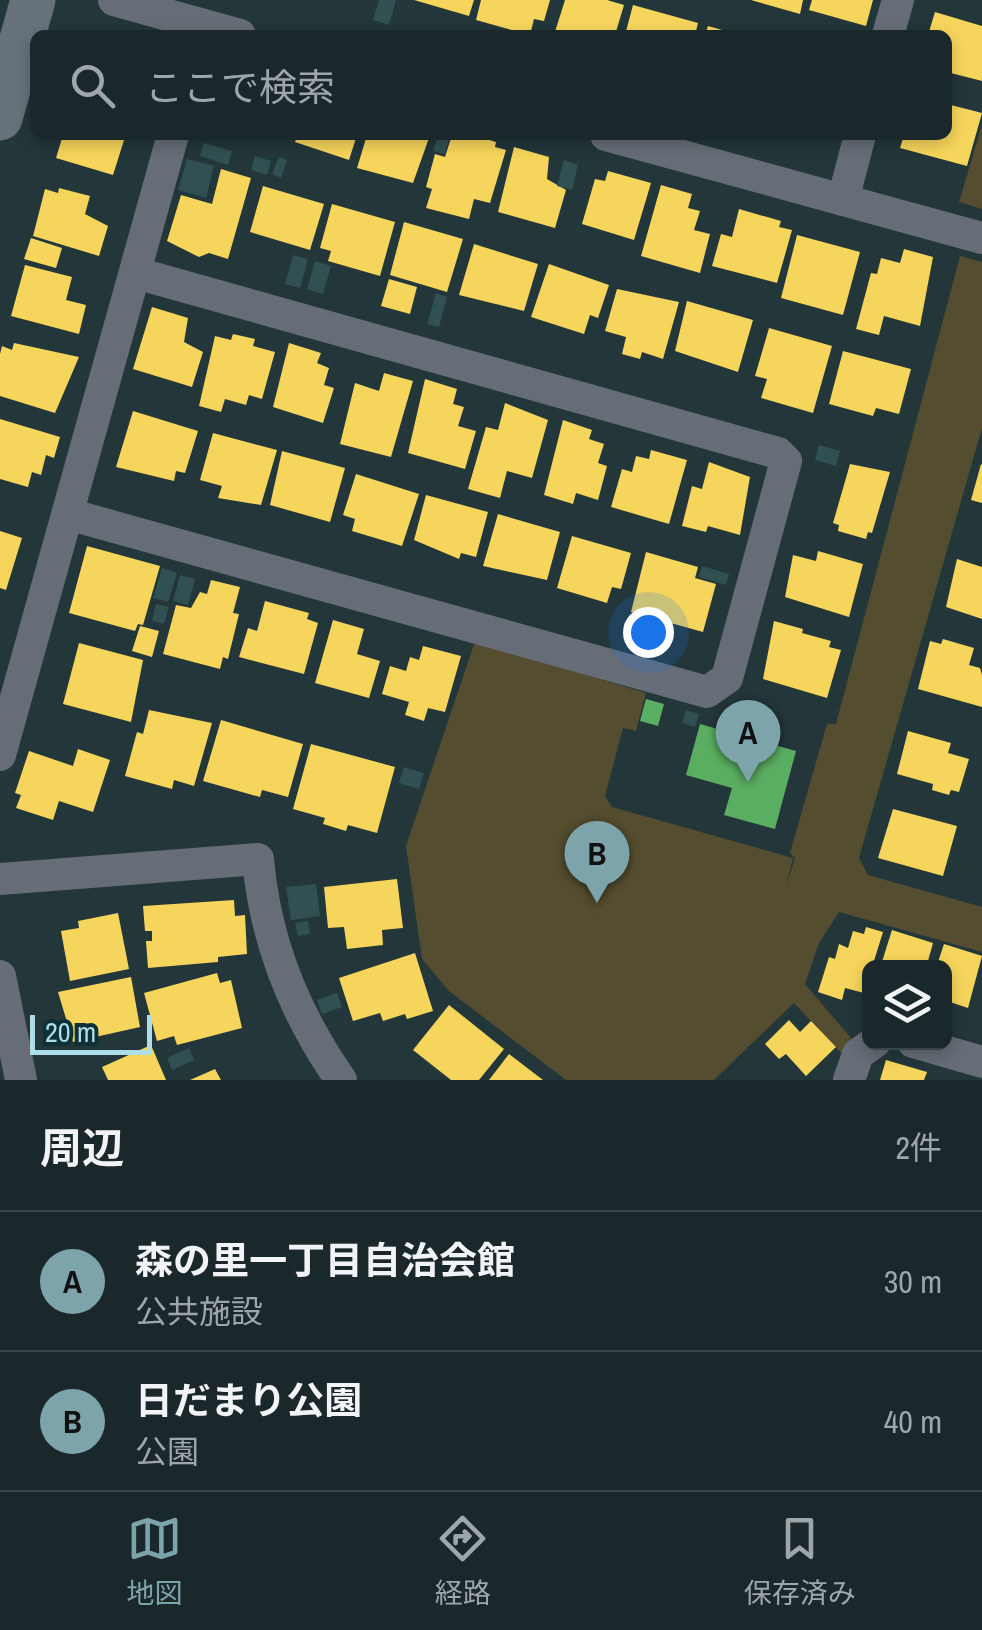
<!DOCTYPE html>
<html lang="ja">
<meta charset="utf-8">
<style>
body{margin:0;font-family:"Archivo Narrow","Noto Sans JP",sans-serif;background:#273437;color:#f1f3f6}
.controls{position:absolute;right:30px;bottom:30px;display:grid;overflow:hidden;border-radius:15px;box-shadow:0 5px 15px #0003}
.controls button{width:90px;height:90px;display:grid;place-items:center;padding:0;border:0;border-bottom:2px solid #384447;background:#1a282b;color:#f1f3f6;font:50px sans-serif}
.scale{position:absolute;left:30px;bottom:25px;width:122px;box-sizing:border-box;padding-left:10px;border:5px solid #addde8;border-top:0;font-size:28px;line-height:35px;white-space:nowrap;color:#addde8;-webkit-text-stroke:8px #0e3138;paint-order:stroke}
.you{position:absolute;left:648px;top:632px;width:35px;height:35px;margin:-25px;border:8px solid #fff;border-radius:50%;background:#1a73e8;box-shadow:0 0 0 15px #1a73e833}
.badge{display:grid;place-items:center;width:65px;height:65px;border-radius:50%;background:#7da3ab;color:#111;font-size:32px;font-weight:700}
.pin{position:absolute;translate:-50% -82px;filter:drop-shadow(0 2px 5px #0008)}
.pin::after{content:'';position:absolute;top:52px;width:35px;height:30px;background:inherit;clip-path:polygon(0 0,100% 0,50% 100%)}
.list{margin:0;padding:0;list-style:none}
h2{display:flex;justify-content:space-between;align-items:center;height:130px;margin:0;padding:0 40px;font-size:42px}
h2 small{font-size:32px;font-weight:400;color:#9fa6a9}
.list li{display:grid;grid-template-columns:65px 1fr auto;gap:30px;align-items:center;box-sizing:border-box;height:140px;padding:0 40px;border-top:2px solid #384447}
.list b{display:block;font-size:38px;white-space:nowrap}
.list p{margin:0;font-size:32px;white-space:nowrap;color:#9fa6a9}
.list em{font-size:32px;font-style:normal;color:#9fa6a9}
.icon{flex:none;width:55px;height:55px;fill:none;stroke:currentColor;stroke-width:2;stroke-linecap:round;stroke-linejoin:round}
.map{position:relative;flex:none;width:982px;height:1080px;overflow:hidden}
.search{position:absolute;background:#1a282b;box-shadow:0 5px 15px #0003;left:30px;right:30px;top:30px;height:110px;display:flex;align-items:center;gap:25px;box-sizing:border-box;padding:0 35px;border-radius:15px;color:#9fa6a9;font-size:38px}
.sheet{height:410px;background:#1a282b}
nav{display:flex;justify-content:space-around;align-items:center;box-sizing:border-box;height:140px;border-top:2px solid #384447;background:#1a282b;font-size:28px;color:#9fa6a9}
nav a{display:grid;justify-items:center;gap:5px}
nav .on{color:#7da3ab}
.map>svg:first-child{display:block}
.green{fill:#544d2f}
.homes{fill:#f6d55c}
.public{fill:#5aae61}
.building{fill:#305052}
.lines{fill:none;stroke-linecap:round;stroke-linejoin:round}
.street{stroke:#666d76;stroke-width:32}
.secondary{stroke:#66717a;stroke-width:45}
</style>
<div class="map">
<svg width="982" height="1080" viewBox="0 0 982 1080">
<rect width="100%" height="100%" fill="#233639"/>
<!-- green -->
<g class="green">
<path d="M982,125V209L959,202Z"/>
<path d="M960,256L982,262V428L859,858L868,875L982,907V952L839,912L819,943L805,984L851,1038L843,1055L794,1003L714,1080H566L449,991L422,959L406,846L475,641L646,693L636,731L623,728L605,796L612,807L793,858L786,886L795,858L790,853L827,724H836Z"/>
</g>
<!-- homes -->
<g class="homes">
<path d="M414,0H474L469,16Z"/>
<path d="M481,0H550L544,21L534,19L530,35L476,20Z"/>
<path d="M565,0H607L624,5L615,35H554Z"/>
<path d="M751,0H803L800,14Z"/>
<path d="M812,0H873L866,26L809,10Z"/>
<path d="M633,5L698,23L695,35H625Z"/>
<path d="M935,12L982,26V81L947,72V35H928Z"/>
<path d="M708,26L736,34V35H705Z"/>
<path d="M947,104L982,113L967,166L900,148L904,135H947Z"/>
<path d="M63,135L125,137L113,175L56,158Z"/>
<path d="M298,135H357L349,160L295,142Z"/>
<path d="M367,135H430L413,183L357,168Z"/>
<path d="M452,135H473L496,142L495,147L506,150L490,203L474,199L469,219L426,208L432,189L426,187L435,154L445,157Z"/>
<path d="M514,147L549,157L547,179L566,190L555,228L498,212Z"/>
<path d="M221,169L251,178L228,259L209,253L199,257L167,241L181,195L212,204Z"/>
<path d="M608,171L651,183L634,240L582,224L595,179L605,181Z"/>
<path d="M661,185L692,194L688,208L700,211L694,230L710,234L700,273L641,256Z"/>
<path d="M263,186L324,204L310,250L250,232Z"/>
<path d="M59,188L90,196L85,214L108,226L99,256L33,236L45,189L58,193Z"/>
<path d="M332,204L395,222L380,276L328,261L331,251L320,248Z"/>
<path d="M739,209L781,221L779,227L792,230L777,283L712,266L721,234L732,237Z"/>
<path d="M404,222L463,239L447,292L390,275Z"/>
<path d="M797,235L860,252L843,315L781,298Z"/>
<path d="M31,238L62,248L56,268L24,259Z"/>
<path d="M474,244L538,264L524,311L459,295Z"/>
<path d="M904,249L933,257L920,326L884,316L879,335L856,329L871,273L877,274L881,258L900,263Z"/>
<path d="M549,264L609,285L598,318L590,315L584,334L531,317Z"/>
<path d="M25,265L72,277L66,300L86,305L79,334L11,316Z"/>
<path d="M389,279L417,287L410,314L381,306Z"/>
<path d="M617,289L679,302L663,359L642,352L640,359L622,354L626,337L605,331Z"/>
<path d="M687,301L753,320L738,372L675,351Z"/>
<path d="M152,307L188,318L184,342L203,352L192,387L133,369Z"/>
<path d="M769,328L832,346L813,413L761,398L767,379L755,376Z"/>
<path d="M233,334L255,339L253,346L275,352L262,399L249,395L246,405L225,399L221,412L199,406L215,336L231,340Z"/>
<path d="M14,343L79,357L55,413L0,396V354L2,346L12,350Z"/>
<path d="M289,343L321,353L317,363L329,368L324,385L334,388L323,423L273,407Z"/>
<path d="M843,351L911,369L899,414L876,408L873,416L829,404Z"/>
<path d="M384,373L413,381L391,457L340,444L355,383L379,391Z"/>
<path d="M425,379L457,389L453,404L464,407L458,426L476,431L465,469L408,453Z"/>
<path d="M505,403L548,420L532,478L507,471L500,498L468,489L486,427L498,430Z"/>
<path d="M133,411L198,431L185,473L176,471L174,481L116,467Z"/>
<path d="M0,419L60,437L54,458L46,455L41,475L32,472L28,487L0,479Z"/>
<path d="M563,420L592,430L589,439L604,444L598,463L607,466L598,500L576,493L573,504L544,495Z"/>
<path d="M213,433L277,450L261,505L218,498L222,486L200,480Z"/>
<path d="M651,450L687,460L669,524L611,507L622,469L632,472L636,456L649,459Z"/>
<path d="M282,451L345,468L330,522L270,505Z"/>
<path d="M709,462L750,477L740,535L708,526L706,532L682,526L692,486L702,489Z"/>
<path d="M850,464L890,472L872,533L868,532L866,539L838,531L839,525L833,523Z"/>
<path d="M981,464L982,465V503L971,500Z"/>
<path d="M356,474L419,494L402,546L352,531L355,519L343,515Z"/>
<path d="M426,495L488,512L476,557L461,553L459,559L414,540Z"/>
<path d="M498,514L560,532L547,580L483,566Z"/>
<path d="M0,531L22,538L6,590L0,588Z"/>
<path d="M572,536L631,553L621,589L612,587L607,603L557,588Z"/>
<path d="M87,546L160,566L143,625L138,624L135,631L69,613Z"/>
<path d="M818,551L863,564L849,617L785,597L793,555L816,561Z"/>
<path d="M646,552L698,567L695,578L716,584L703,632L631,612Z"/>
<path d="M957,559L982,567V619L946,607Z"/>
<path d="M211,580L240,587L233,613L239,614L228,659L223,657L220,669L163,654L176,605L191,608L200,592L207,594Z"/>
<path d="M265,601L309,613L307,619L318,623L304,674L239,657L248,628L257,631Z"/>
<path d="M333,620L364,629L357,654L380,661L369,698L315,683Z"/>
<path d="M774,621L803,629L802,633L831,641L829,647L841,650L827,698L763,679Z"/>
<path d="M140,626L159,631L152,657L132,651Z"/>
<path d="M943,639L974,648L969,665L980,668L982,675V707L918,689L930,641L941,644Z"/>
<path d="M79,643L143,660L131,722L63,704Z"/>
<path d="M423,646L461,656L445,712L428,708L424,721L405,715L409,702L382,694L390,666L406,671L410,657L419,660Z"/>
<path d="M149,710L212,723L194,786L174,780L172,789L125,776L137,732L143,734Z"/>
<path d="M221,720L303,744L288,797L262,790L260,797L203,781Z"/>
<path d="M908,731L951,743L948,753L969,759L959,792L951,790L949,795L932,790L933,784L897,774Z"/>
<path d="M311,744L395,767L377,833L348,825L346,831L323,824L325,818L293,809Z"/>
<path d="M78,749L110,760L93,812L59,801L53,820L16,808L21,795L15,793L29,751L73,766Z"/>
<path d="M893,809L957,826L943,876L878,858Z"/>
<path d="M397,879L403,928L382,930L383,945L347,949L344,927L328,928L324,887Z"/>
<path d="M234,900L235,916L245,915L247,954L218,957V962L148,968L146,941H152V931H145L143,906Z"/>
<path d="M118,913L129,969L70,981L61,931L79,928L78,921Z"/>
<path d="M866,927L883,932L864,993L845,988L842,1000L818,992L829,957L835,959L839,944L848,948L853,931L864,934Z"/>
<path d="M892,930L933,943L926,968H880Z"/>
<path d="M944,944L982,956L968,1008L944,1000V968H936Z"/>
<path d="M415,953L433,1011L407,1019L405,1014L383,1021L380,1013L353,1021L339,978Z"/>
<path d="M217,973L220,983L231,980L242,1028L177,1045L174,1036L157,1041L144,993Z"/>
<path d="M131,977L140,1027L73,1042L58,992Z"/>
<path d="M449,1005L504,1049L479,1080H451L413,1050Z"/>
<path d="M789,1020L800,1032L811,1021L836,1047L806,1076L786,1054L779,1059L765,1044Z"/>
<path d="M151,1045L166,1080H108L102,1067Z"/>
<path d="M509,1054L543,1080H489Z"/>
<path d="M886,1060L927,1072L924,1080H880Z"/>
<path d="M215,1069L221,1080H190Z"/>
</g>
<!-- public -->
<g class="public">
<path d="M646,699L664,704L658,726L640,721Z"/>
<path d="M700,724L796,751L775,829L724,815L732,788L686,775Z"/>
</g>
<!-- building -->
<g class="building">
<path d="M379,0H396L389,25L373,20Z"/>
<path d="M438,135H450L445,154L433,151Z"/>
<path d="M204,143L232,151L228,165L200,156Z"/>
<path d="M255,156L271,161L267,175L251,170Z"/>
<path d="M279,157L287,160L281,178L272,174Z"/>
<path d="M187,159L214,166L206,198L178,190Z"/>
<path d="M564,160L578,165L572,190L557,186Z"/>
<path d="M293,255L308,259L300,288L285,284Z"/>
<path d="M315,261L331,266L323,294L307,289Z"/>
<path d="M436,293L447,297L439,327L427,324Z"/>
<path d="M819,445L840,451L836,466L815,460Z"/>
<path d="M702,566L729,574L726,585L699,577Z"/>
<path d="M162,568L177,573L168,602L153,598Z"/>
<path d="M180,575L195,579L188,605L173,601Z"/>
<path d="M156,604L169,607L164,624L152,621Z"/>
<path d="M686,710L699,714L695,727L682,723Z"/>
<path d="M404,767L424,773L419,789L399,783Z"/>
<path d="M316,884L320,916L291,920L286,887Z"/>
<path d="M308,921L310,934L298,936L295,923Z"/>
<path d="M337,993L342,1007L322,1014L317,1000Z"/>
<path d="M189,1048L194,1060L172,1070L167,1058Z"/>
</g>
<g class="lines">
<!-- street -->
<g class="street">
<path d="M114,0L240,35"/>
<path d="M888,35L898,0"/>
<path d="M606,135L982,238"/>
<path d="M843,200L860,135"/>
<path d="M68,514L707,692L727,678L786,461L778,453L136,273"/>
<path d="M0,755L173,135"/>
<path d="M0,879L258,859C265,941 294,1013 341,1080"/>
<path d="M0,976L21,1080"/>
<path d="M913,1042L982,1062"/>
<path d="M849,1080L858,1054L875,1042"/>
</g>
<!-- secondary -->
<path class="secondary" d="M0,118L33,0"/>
</g>
</svg>
<div class="controls">
<button><svg class="icon" aria-label="layers" viewBox="0 0 24 24"><path d="M12 4l9 5-9 5-9-5zM3 14l9 5 9-5"/></svg></button>
</div>
<div class="scale">20 m</div>
<div class="you"></div>
<div class="pin badge" style="left:748px;top:782px">A</div>
<div class="pin badge" style="left:597px;top:903px">B</div>
<div class="search"><svg class="icon" aria-label="search" viewBox="0 0 24 24"><circle cx="10" cy="10" r="6"/><path d="M15 15l6 6"/></svg>ここで検索</div>
</div>
<section class="sheet">
<h2>周辺<small>2件</small></h2>
<ul class="list">
<li><span class="badge">A</span><div><b>森の里一丁目自治会館</b><p>公共施設</p></div><em>30 m</em></li>
<li><span class="badge">B</span><div><b>日だまり公園</b><p>公園</p></div><em>40 m</em></li>
</ul>
</section>
<nav>
<a class="on"><svg class="icon" aria-label="map" viewBox="0 0 24 24"><path d="M3 6l6-2 6 2 6-2v14l-6 2-6-2-6 2zM9 4v14M15 6v14"/></svg>地図</a>
<a><svg class="icon" aria-label="directions" viewBox="0 0 24 24"><path d="M12 3l9 9-9 9-9-9zM9 14v-3h6M13 9l2 2-2 2"/></svg>経路</a>
<a><svg class="icon" aria-label="saved" viewBox="0 0 24 24"><path d="M7 4h10v16l-5-4-5 4z"/></svg>保存済み</a>
</nav>
